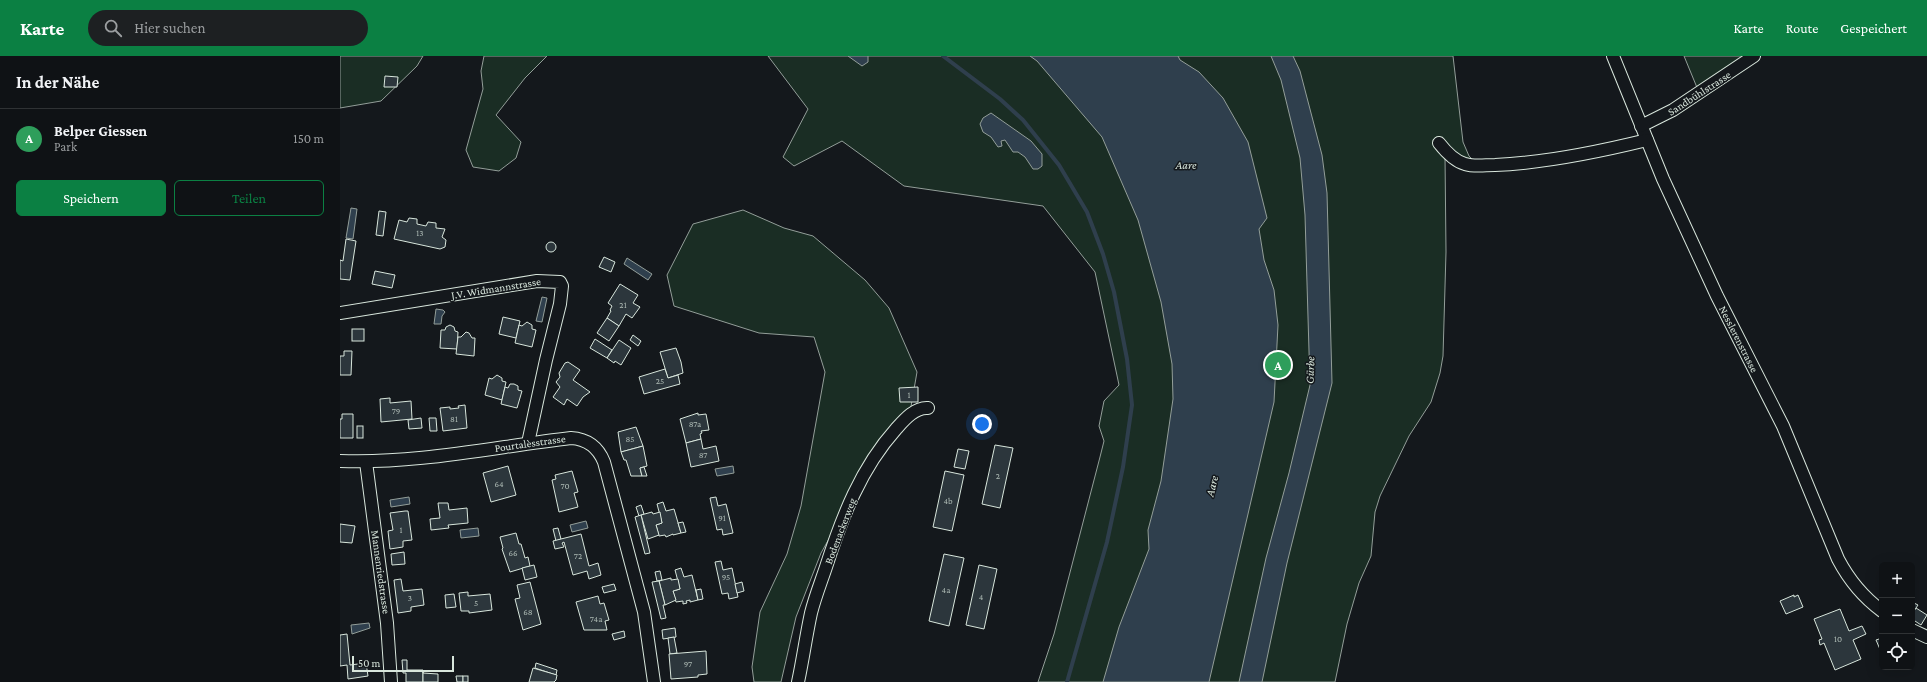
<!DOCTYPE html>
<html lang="de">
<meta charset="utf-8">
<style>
body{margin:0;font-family:"Crimson Pro",serif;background:#1d2022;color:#f1f3f6}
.controls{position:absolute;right:12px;bottom:12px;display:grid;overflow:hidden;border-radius:6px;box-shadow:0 4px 16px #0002}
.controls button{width:36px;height:36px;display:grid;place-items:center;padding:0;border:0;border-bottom:1px solid #2f3234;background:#0f1215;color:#f1f3f6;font:20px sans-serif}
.scale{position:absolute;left:12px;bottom:10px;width:102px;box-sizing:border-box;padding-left:4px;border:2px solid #d8e6dc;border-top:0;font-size:11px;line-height:14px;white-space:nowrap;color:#d8e6dc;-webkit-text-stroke:3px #14181c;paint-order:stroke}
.you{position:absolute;left:642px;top:368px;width:14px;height:14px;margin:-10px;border:3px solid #fff;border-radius:50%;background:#1a73e8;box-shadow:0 0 0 6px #1a73e833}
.badge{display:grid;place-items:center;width:26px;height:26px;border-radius:50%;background:#0b8043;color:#fff;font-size:13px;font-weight:700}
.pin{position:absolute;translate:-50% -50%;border:2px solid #fff;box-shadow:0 1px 4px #0006}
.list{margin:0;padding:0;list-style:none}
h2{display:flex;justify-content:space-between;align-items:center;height:52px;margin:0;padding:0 16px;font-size:17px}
h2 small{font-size:13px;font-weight:400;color:#9b9ea0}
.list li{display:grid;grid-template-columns:26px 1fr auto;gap:12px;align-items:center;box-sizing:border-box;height:60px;padding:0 16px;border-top:1px solid #2f3234}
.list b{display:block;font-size:15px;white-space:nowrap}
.list p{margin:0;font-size:13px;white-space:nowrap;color:#9b9ea0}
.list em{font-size:13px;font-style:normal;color:#9b9ea0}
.actions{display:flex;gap:8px;padding:12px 16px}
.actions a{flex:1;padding:9px 0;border:1px solid #0b8043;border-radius:6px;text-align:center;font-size:14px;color:#0b8043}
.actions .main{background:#0b8043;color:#fff}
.icon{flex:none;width:22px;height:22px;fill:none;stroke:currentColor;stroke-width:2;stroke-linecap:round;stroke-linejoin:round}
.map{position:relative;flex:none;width:1587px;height:626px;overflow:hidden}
header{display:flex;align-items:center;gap:24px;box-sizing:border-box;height:56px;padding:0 20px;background:#0b8043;color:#fff}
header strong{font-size:19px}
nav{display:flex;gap:22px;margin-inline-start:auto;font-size:14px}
.search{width:280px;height:36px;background:#1d2022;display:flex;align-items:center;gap:10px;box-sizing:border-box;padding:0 14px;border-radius:22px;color:#9b9ea0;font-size:15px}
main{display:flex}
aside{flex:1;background:#0f1215}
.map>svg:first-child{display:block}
.green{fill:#1a2d24;stroke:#939e99}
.water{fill:#2f3f4d;stroke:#939e99}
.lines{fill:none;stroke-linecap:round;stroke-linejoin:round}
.stream{stroke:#2f3f4d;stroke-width:4}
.building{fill:#2c363c;stroke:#d8e6dc}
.street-casing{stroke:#d8e6dc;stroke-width:14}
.street{stroke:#14181c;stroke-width:12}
.labels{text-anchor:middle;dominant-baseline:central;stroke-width:3;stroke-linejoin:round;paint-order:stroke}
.number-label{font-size:9px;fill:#adbab4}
.street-label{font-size:11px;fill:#d8e6dc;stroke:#14181c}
.water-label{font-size:12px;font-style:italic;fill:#d8e6dc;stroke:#14181c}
</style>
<header>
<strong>Karte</strong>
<div class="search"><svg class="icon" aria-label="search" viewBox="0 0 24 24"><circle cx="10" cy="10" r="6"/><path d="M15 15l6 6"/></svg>Hier suchen</div>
<nav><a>Karte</a><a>Route</a><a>Gespeichert</a></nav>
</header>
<main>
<aside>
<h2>In der Nähe<small></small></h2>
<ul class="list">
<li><span class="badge" style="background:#2e9e5b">A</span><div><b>Belper Giessen</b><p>Park</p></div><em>150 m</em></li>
</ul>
<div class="actions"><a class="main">Speichern</a><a>Teilen</a></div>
</aside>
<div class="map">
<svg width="1587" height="626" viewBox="0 0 1587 626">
<rect width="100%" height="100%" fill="#14181c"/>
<!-- green -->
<g class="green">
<path d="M0,0H83L77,10L41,45L0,52Z"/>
<path d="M144,0H207L185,22L156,59L181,86L176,102L159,115L133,111L126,94L143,33L141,15Z"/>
<path d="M428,0H1113L1123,86L1129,100L1136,107L1105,100L1106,196L1103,300L1100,317L1091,346L1069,380L1040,440L1035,456L1031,500L1019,527L1007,568L995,626H698L714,578L760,401L764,385L759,370L764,345L779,329L755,216L703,150L564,130L502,85L454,110L443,101L468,53Z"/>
<path d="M1344,0H1405L1358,34Z"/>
<path d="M403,154L444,172L473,180L525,224L549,252L577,316L569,362L530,410L481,497L456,561L441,626H414L412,611L420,556L447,498L461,450L485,316L474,281L419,277L334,250L327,219L353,168Z"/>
</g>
<!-- water -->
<g class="water">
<path d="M508,0H528V6L522,10Z"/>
<path d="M690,0H838L840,4L859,16L883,42L908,86L927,162L919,173L924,204L934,234L938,269L934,346L869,626H763L779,571L809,493L808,474L821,425L833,343L832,308L821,246L798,164L762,81L697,5Z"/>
<path d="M931,0H953L960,15L982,99L987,137L992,327L947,507L922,626H899L926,502L949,417L970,329L965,159L960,102L941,24Z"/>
<path d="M651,57L691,85L702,98V110L698,113H693L685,101L678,96H673L665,84L661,85L662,90L658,91L651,81L643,76L640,68L643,62Z"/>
<path d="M11,152L17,153L13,183L6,182Z"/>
<path d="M287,202L312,218L308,224L284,208Z"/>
<path d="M202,241L207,242L202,266L196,265Z"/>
<path d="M96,253L103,254L105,256L102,260L101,268H94Z"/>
<path d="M393,410L394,417L377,420L375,413Z"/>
<path d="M69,441L70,448L51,451L50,444Z"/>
<path d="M246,465L248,472L232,476L230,469Z"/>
<path d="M138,472L139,480L121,482L120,474Z"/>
<path d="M29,567L30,572L12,578L11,569Z"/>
</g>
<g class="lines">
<!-- stream -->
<path class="stream" d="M603,0L660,43L683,64L719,109L747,156L763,198L774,236L787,303L792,349L783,411L767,486L727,626"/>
</g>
<!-- building -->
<g class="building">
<path d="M45,20L58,21L57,31H44Z"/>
<path d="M39,155L46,156L43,180L36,179Z"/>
<path d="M69,162L77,163V168L86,170L88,166L96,167V172L105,173L102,181L106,184L105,191L100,193L54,183L59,164L67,166Z"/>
<path d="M6,183L16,185L10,224L0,223V204L3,205Z"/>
<circle cx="211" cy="191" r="5"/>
<path d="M264,201L275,206L271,216L259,211Z"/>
<path d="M35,215L55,219L52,232L32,228Z"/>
<path d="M280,228L298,239L293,247L300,251L292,262L286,258L279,270L267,262L271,255L270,254L272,250L268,247Z"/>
<path d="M163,261L180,265L176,282L159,278Z"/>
<path d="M267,262L279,270L269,285L257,277Z"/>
<path d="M187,266L192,269V273L196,274L192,291L175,287L179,269L182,270Z"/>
<path d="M110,269L114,271L115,275L118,276L117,293L100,292L101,274H105L106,271Z"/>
<rect x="12" y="273" width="12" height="12"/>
<path d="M126,276L129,277L132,282H135L134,300L116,298L118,281H121Z"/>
<path d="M293,279L301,285L298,290L290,284Z"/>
<path d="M255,283L272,294L267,302L250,292Z"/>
<path d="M279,284L291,292L281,309L275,305L274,307L267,302Z"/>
<path d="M336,292L341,306L343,317L328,322L320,296Z"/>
<path d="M4,295H12L11,319H0V300H4Z"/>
<path d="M228,306L240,314L233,324L250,336L243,341L237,350L227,343L224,349L213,341L220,331L216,326L220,321L219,317L225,307Z"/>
<path d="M325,313L328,322L338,319L340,328L304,338L299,321Z"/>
<path d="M157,319L162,322V325L166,326L162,344L145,339L149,322L152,323Z"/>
<path d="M170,328H174L178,330V334L182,335L177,352L161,348L165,331L168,332Z"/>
<path d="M578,331V346H560L559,332Z"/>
<path d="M50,342V347L71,345L72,363L41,366L40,343Z"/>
<path d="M125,349L127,372L103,375L100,352L110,351V353L119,352L118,350Z"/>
<path d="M358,357V359L366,358L369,374L361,375L362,377L360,378L361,383L346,387L340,363Z"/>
<path d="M2,358H13V382H0V363H2Z"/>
<path d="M81,362L82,372L69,373L68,364Z"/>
<path d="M89,362H96L97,375H90Z"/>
<rect x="17" y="370" width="6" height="12"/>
<path d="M296,371L303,390L281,396L278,376Z"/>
<path d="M361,383L363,393L376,390L379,405L351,411L346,387Z"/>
<path d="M655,389L673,392L660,452L642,448Z"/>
<path d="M303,390L307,410L300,412L302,420H291L286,404H284L281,396Z"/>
<path d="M618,393L629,395L625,413L614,411Z"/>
<path d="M168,410L176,439L151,446L143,417Z"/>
<path d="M304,411L307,420H302L300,412Z"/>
<path d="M232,415L238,436L234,437L238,451L219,456L212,424L216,423L215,419Z"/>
<path d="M605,415L624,419L612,475L593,471Z"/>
<path d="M376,441L378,450L386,448L393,477L383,479L382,473L377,474L370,442Z"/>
<path d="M323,446L326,455L334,453L341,477L333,479V478L326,481L325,479L319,480L316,469L322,467L317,448Z"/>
<path d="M98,447H108L109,454L127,452L128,467L108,469L109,472L91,474L90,463L100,462Z"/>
<path d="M301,449L304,458L299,460L296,451Z"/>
<path d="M65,455H68L72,484L63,485V491L50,493L48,475L53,474L50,457Z"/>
<path d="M312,456L313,458L320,456L322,467L316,469L319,479L308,483L301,459Z"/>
<path d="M301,459L310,497L305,498L295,461Z"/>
<path d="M343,466L346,476L341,477L338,467Z"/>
<path d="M0,468L15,470L12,487L0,486Z"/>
<path d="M218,472L221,483L216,485L213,473Z"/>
<path d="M176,477L179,488H181L185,502L188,501L190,510L170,516L162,493L163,492L160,481Z"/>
<path d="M241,478L249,510L258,507L261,519L249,523L247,515L233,519L224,486L222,487L224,491L215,493L213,485Z"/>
<path d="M64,496L65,508L52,509L51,498Z"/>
<path d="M604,498L624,502L609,570L589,565Z"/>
<path d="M381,505L383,514L392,512L398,541L389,543L388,537L382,538L375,506Z"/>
<path d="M194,509L197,521L185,524L182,512Z"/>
<path d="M639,509L657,513L644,573L626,569Z"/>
<path d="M341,512L344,521L352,519L358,544L350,546V544L346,545L347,547L343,548V545L336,546L333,535L340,533L335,514Z"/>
<path d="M320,515L322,524L317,525L315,516Z"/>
<path d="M331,522V524L338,523L340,533L333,535L336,544L325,549L319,525Z"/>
<path d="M61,523L63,535L82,533L84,549L71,551V555L58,557L54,524Z"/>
<path d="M319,525L325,549H323L326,562L321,563L312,526Z"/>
<path d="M190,526L201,568L183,574L175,543L180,542L177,529Z"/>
<path d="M402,526L404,535L397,537L395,528Z"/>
<path d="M274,528L276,534L264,537L262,531Z"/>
<path d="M361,533L363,543L358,544L356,534Z"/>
<path d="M128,536V540L150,538L152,554L129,557V555H121L119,537Z"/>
<path d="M114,538L116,551L106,552L105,539Z"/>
<path d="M1454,539V541L1458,539L1463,551L1446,558L1440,545Z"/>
<path d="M258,540L260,548L264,547L269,564L265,565L267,574H244L236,546Z"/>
<path d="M1572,546L1578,549L1572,558Z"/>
<path d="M1576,552L1587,559L1581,569L1572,563V558Z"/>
<path d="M1500,553L1509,575L1522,570L1526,578L1513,584L1521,603L1495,614L1484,587L1480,589L1479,584L1482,583L1474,563Z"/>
<path d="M335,572L336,581L323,583L322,574Z"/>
<path d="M284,575L285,581L274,584L272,578Z"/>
<path d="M7,578L10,609L26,607L28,620L8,623L7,609L0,610V579Z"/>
<path d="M334,581L337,597L330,598L328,582Z"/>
<path d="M1542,582V598L1536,584Z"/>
<path d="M366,595L367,618L358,619V621L331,623L329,598Z"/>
<path d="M62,604H67V614H83V626H66V617H63Z"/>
<path d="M196,607L217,614L216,619L195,612Z"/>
<path d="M193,612L217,619L216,624L214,626H189Z"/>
<path d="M83,614V617L98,618V626H83Z"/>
<path d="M116,620H123V626H117Z"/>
<rect x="123" y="620" width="5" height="6"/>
</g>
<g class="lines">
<!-- street casing -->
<g class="street-casing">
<g id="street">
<path d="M1273,0L1323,123L1377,240L1443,370L1498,503C1509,524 1523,541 1542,555"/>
<path d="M1301,70L1333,54L1414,0"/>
<path d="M1099,87C1106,96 1114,105 1125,108C1134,111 1145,109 1155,109C1206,107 1258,96 1307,84"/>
<path d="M0,257L197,225L220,226L222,230L220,248L206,304L188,387"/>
<path d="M0,405C77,408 154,391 231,382C247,383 258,391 264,406L304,556L314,626"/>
<path d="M26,406L47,567L51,626"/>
<path d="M1572,574L1587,581"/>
<path d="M458,626C463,603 466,580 471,557C475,541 481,526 486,511C502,461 521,412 556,373C564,364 575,351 588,352"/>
</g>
</g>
<!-- street -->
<use href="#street" class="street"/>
</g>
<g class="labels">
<!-- number labels -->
<g class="number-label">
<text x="80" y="177">13</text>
<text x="283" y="249">21</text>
<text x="320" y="325">25</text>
<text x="569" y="339">1</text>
<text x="56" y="355">79</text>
<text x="114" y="363">81</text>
<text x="355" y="368">87a</text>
<text x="290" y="383">85</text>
<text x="363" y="399">87</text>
<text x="658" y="420">2</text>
<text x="159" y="428">64</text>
<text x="225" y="430">70</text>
<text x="608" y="445">4b</text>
<text x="382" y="462">91</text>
<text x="61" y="474">1</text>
<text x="173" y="497">66</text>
<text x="238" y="500">72</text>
<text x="386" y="521">95</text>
<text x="606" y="534">4a</text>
<text x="641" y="541">4</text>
<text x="70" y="542">3</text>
<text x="136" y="547">5</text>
<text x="188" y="556">68</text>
<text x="256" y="563">74a</text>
<text x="1498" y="583">10</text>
<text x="348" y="608">97</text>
</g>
<!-- street labels -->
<g class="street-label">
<text transform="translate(1359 37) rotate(-33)">Sandbühlstrasse</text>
<text transform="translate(156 232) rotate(-9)">J.V. Widmannstrasse</text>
<text transform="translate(1399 283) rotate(63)">Nesslerenstrasse</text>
<text transform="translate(190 387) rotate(-8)">Pourtalèsstrasse</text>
<text transform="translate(500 475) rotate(-69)">Bodenackerweg</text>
<text transform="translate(41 516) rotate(82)">Mannenriedstrasse</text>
</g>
<!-- water labels -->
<g class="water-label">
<text x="846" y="109">Aare</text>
<text transform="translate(970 314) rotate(-88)">Gürbe</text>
<text transform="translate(872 430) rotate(-76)">Aare</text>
</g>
</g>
</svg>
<div class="controls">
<button>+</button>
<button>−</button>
<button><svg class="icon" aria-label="locate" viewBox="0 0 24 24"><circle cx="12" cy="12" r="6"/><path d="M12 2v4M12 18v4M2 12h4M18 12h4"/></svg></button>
</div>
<div class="scale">50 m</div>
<div class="you"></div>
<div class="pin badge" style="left:938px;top:309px;background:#2e9e5b">A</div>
</div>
</main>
